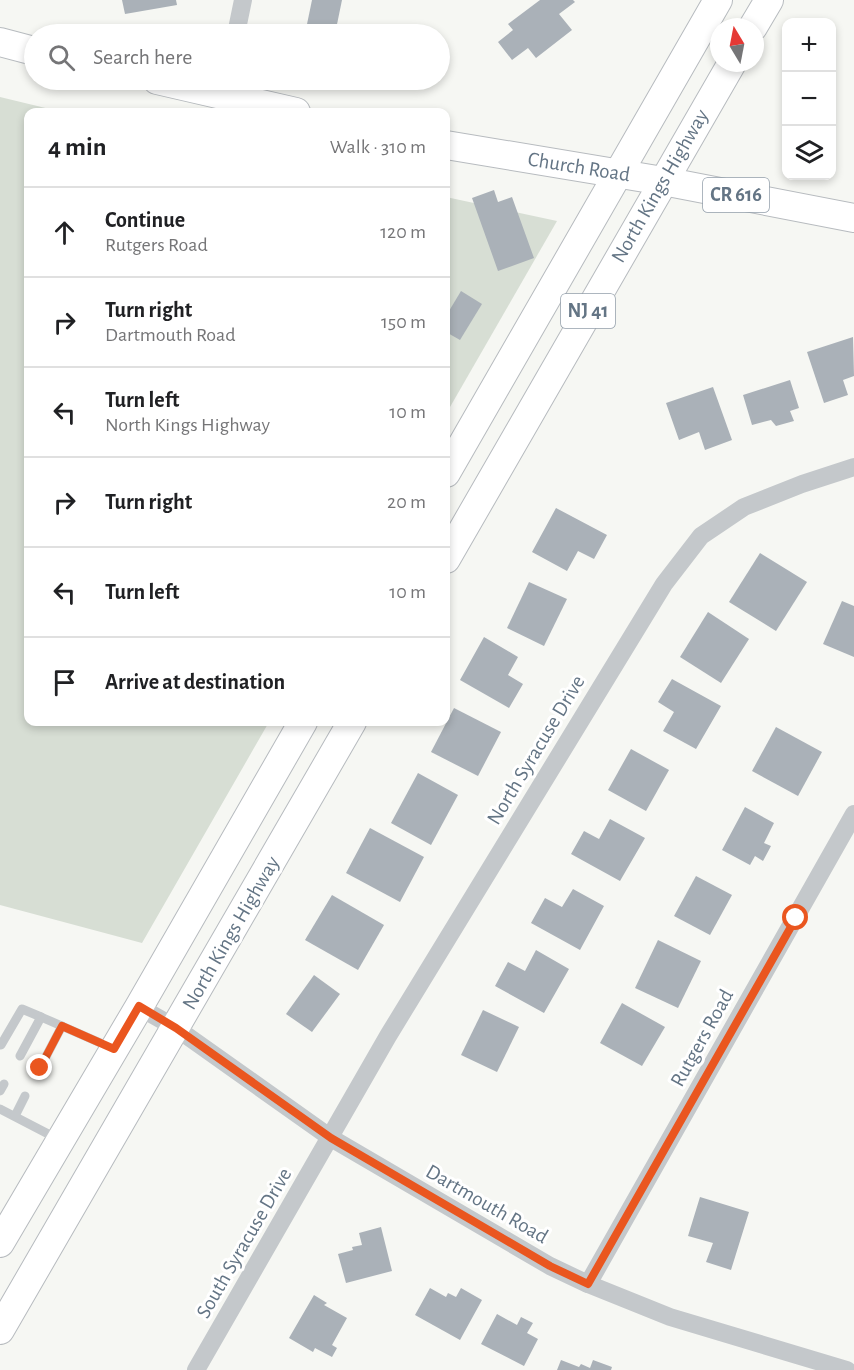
<!DOCTYPE html>
<meta charset="utf-8">
<style>
body{margin:0;font-family:"Alegreya Sans",sans-serif;background:#f6f6f6;color:#202124}
.controls{position:absolute;right:18px;top:18px;display:grid;overflow:hidden;border-radius:12px;box-shadow:0 3px 9px #0003}
.controls button{width:54px;height:54px;display:grid;place-items:center;padding:0;border:0;border-bottom:2px solid #e0e0e0;background:#fff;color:#202124;font:30px sans-serif}
.compass{position:absolute;left:710px;top:18px;width:54px;height:54px;border-radius:50%;background:#fff;box-shadow:0 3px 9px #0003;rotate:350deg}
.stop{position:absolute;width:18px;height:18px;margin:-14px;border:4px solid #ea561f;border-radius:50%;background:#fff}
.stop.end{background:#ea561f;border-color:#fff;box-shadow:0 2px 6px #0008}
.list{margin:0;padding:0;list-style:none}
h2{display:flex;justify-content:space-between;align-items:center;height:78px;margin:0;padding:0 24px;font-size:26px}
h2 small{font-size:20px;font-weight:400;color:#757577}
.list li{display:grid;grid-template-columns:39px 1fr auto;gap:18px;align-items:center;box-sizing:border-box;height:90px;padding:0 24px;border-top:2px solid #e0e0e0}
.list b{display:block;font-size:22px;white-space:nowrap}
.list p{margin:0;font-size:20px;white-space:nowrap;color:#757577}
.list em{font-size:20px;font-style:normal;color:#757577}
.icon{flex:none;width:33px;height:33px;fill:none;stroke:currentColor;stroke-width:2;stroke-linecap:round;stroke-linejoin:round}
.map{position:relative;flex:none;width:854px;height:1370px;overflow:hidden}
.search{position:absolute;background:#fff;box-shadow:0 3px 9px #0003;left:24px;top:24px;width:426px;height:66px;display:flex;align-items:center;gap:15px;box-sizing:border-box;padding:0 21px;border-radius:33px;color:#757577;font-size:22px}
.panel{position:absolute;background:#fff;box-shadow:0 3px 9px #0003;left:24px;top:108px;width:426px;height:618px;border-radius:12px}
.map>svg:first-child{display:block}
.green{fill:#d7ded4}
.building{fill:#aab1b8}
.lines{fill:none;stroke-linecap:round;stroke-linejoin:round}
.primary-casing{stroke:#b7bbbf;stroke-width:30}
.lane{stroke:#c4c8cb;stroke-width:9}
.street{stroke:#c4c8cb;stroke-width:18}
.primary{stroke:#fff;stroke-width:28}
.route{stroke:#ea561f;stroke-width:8}
.labels{text-anchor:middle;dominant-baseline:central;stroke-width:6;stroke-linejoin:round;paint-order:stroke}
.shield{fill:#fff;stroke:#929eaa;stroke-width:1.5}
.shield-label{font-size:20px;font-weight:bold;fill:#647585}
.street-label{font-size:21px;fill:#647585;stroke:#fff}
</style>
<div class="map">
<svg width="854" height="1370" viewBox="0 0 854 1370">
<rect width="100%" height="100%" fill="#f6f7f3"/>
<!-- green -->
<g class="green">
<path d="M0,97L62,112H28V722H269L142,943L0,905Z"/>
<path d="M446,197L557,221L446,414Z"/>
</g>
<!-- building -->
<g class="building">
<path d="M122,0H176L177,5L125,14Z"/>
<path d="M312,0H342L335,34L306,29Z"/>
<path d="M540,0H573L575,2L559,14L572,30L536,58L528,48L512,60L498,42L513,30L508,24Z"/>
<path d="M494,190L498,202L512,197L534,258L498,271L472,198Z"/>
<path d="M461,291L482,304L460,340L446,332V316Z"/>
<path d="M853,337L854,376L843,380L848,395L824,403L807,352Z"/>
<path d="M790,380L799,408L790,411L794,421L776,426L771,420L752,425L743,395Z"/>
<path d="M713,387L732,440L705,450L699,432L679,440L666,403Z"/>
<path d="M556,508L607,535L594,559L578,551L567,571L532,552Z"/>
<path d="M760,553L807,582L776,631L729,602Z"/>
<path d="M529,582L567,599L544,646L507,628Z"/>
<path d="M842,601L854,606V657L823,644Z"/>
<path d="M708,612L749,639L721,683L680,657Z"/>
<path d="M484,637L518,657L508,675L523,684L509,708L460,680Z"/>
<path d="M672,679L721,706L696,749L663,731L674,712L658,702Z"/>
<path d="M454,708L501,732L478,776L431,752Z"/>
<path d="M776,727L822,752L798,796L752,771Z"/>
<path d="M631,749L669,770L646,811L608,790Z"/>
<path d="M418,773L458,795L431,845L391,823Z"/>
<path d="M745,807L774,823L764,843L771,846L763,861L755,856L750,865L722,850Z"/>
<path d="M610,819L645,838L620,881L571,854L584,831L599,839Z"/>
<path d="M370,828L424,857L400,902L346,873Z"/>
<path d="M696,876L732,895L710,935L674,916Z"/>
<path d="M573,889L604,906L580,950L531,923L545,898L562,907Z"/>
<path d="M332,895L384,925L358,970L305,940Z"/>
<path d="M658,940L701,961L678,1008L635,988Z"/>
<path d="M536,950L569,969L544,1013L495,986L508,962L525,971Z"/>
<path d="M314,975L340,994L312,1032L286,1014Z"/>
<path d="M622,1003L665,1027L642,1066L600,1043Z"/>
<path d="M483,1010L519,1027L497,1072L461,1055Z"/>
<path d="M700,1197L749,1212L731,1270L706,1262L713,1243L688,1236Z"/>
<path d="M381,1227L392,1271L346,1283L338,1254L353,1250L352,1247L362,1245L359,1233Z"/>
<path d="M430,1288L446,1297L448,1293L456,1297L461,1288L482,1300L460,1340L415,1315Z"/>
<path d="M314,1295L327,1303L324,1305L347,1318L332,1345L337,1348L332,1357L315,1348L313,1352L289,1338Z"/>
<path d="M497,1314L517,1325L521,1317L533,1323L527,1333L538,1339L524,1366L481,1344Z"/>
<path d="M561,1360L579,1367L581,1364L590,1368L593,1360L612,1367L611,1370H557Z"/>
</g>
<g class="lines">
<!-- primary casing -->
<g class="primary-casing">
<g id="primary">
<path d="M753,27L769,0"/>
<path d="M0,42L34,51"/>
<path d="M157,80L296,112"/>
<path d="M446,145L663,181L854,218"/>
<path d="M446,473L718,0"/>
<path d="M446,559L732,63"/>
<path d="M0,1243L139,1007L303,722"/>
<path d="M0,1330L352,722"/>
</g>
</g>
<!-- lane -->
<g class="lane">
<path d="M1,1045L22,1009L41,1017"/>
<path d="M20,1056L41,1017L112,1048"/>
<path d="M40,1068L62,1026"/>
<path d="M0,1091L4,1084"/>
<path d="M0,1109L56,1138"/>
<path d="M15,1116L25,1096"/>
</g>
<!-- street -->
<g class="street">
<path d="M236,34L243,0"/>
<path d="M139,1007L176,1028L331,1138L550,1266L588,1284L670,1317L847,1370"/>
<path d="M588,1284L854,814"/>
<path d="M196,1370L388,1036L664,584L701,536L744,507L802,484L854,467"/>
</g>
<!-- primary -->
<use href="#primary" class="primary"/>
</g>
<g class="lines">
<!-- route -->
<path class="route" d="M40,1068L62,1026L114,1049L139,1006L176,1028L331,1138L550,1266L588,1284L796,918"/>
</g>
<g class="labels">
<!-- shield labels -->
<g class="shield">
<rect x="703" y="178" width="66" height="34" rx="4.5"/>
<rect x="561" y="294" width="54" height="34" rx="4.5"/>
</g>
<g class="shield-label">
<text x="736" y="195">CR 616</text>
<text x="588" y="311">NJ 41</text>
</g>
<!-- street labels -->
<g class="street-label">
<text transform="translate(579 167) rotate(9)">Church Road</text>
<text transform="translate(660 186) rotate(-60)">North Kings Highway</text>
<text transform="translate(536 750) rotate(-59)">North Syracuse Drive</text>
<text transform="translate(231 933) rotate(-60)">North Kings Highway</text>
<text transform="translate(702 1038) rotate(-61)">Rutgers Road</text>
<text transform="translate(487 1204) rotate(30)">Dartmouth Road</text>
<text transform="translate(244 1243) rotate(-60)">South Syracuse Drive</text>
</g>
</g>
</svg>
<div class="controls">
<button>+</button>
<button>−</button>
<button><svg class="icon" aria-label="layers" viewBox="0 0 24 24"><path d="M12 4l9 5-9 5-9-5zM3 14l9 5 9-5"/></svg></button>
</div>
<svg class="compass" viewBox="-18 -18 36 36"><path d="M0-13l5 13h-10z" fill="#e53935"/><path d="M0 13l5-13h-10z" fill="#757577"/></svg>
<div class="stop" style="left:796px;top:918px"></div>
<div class="stop end" style="left:40px;top:1068px"></div>
<div class="search"><svg class="icon" aria-label="search" viewBox="0 0 24 24"><circle cx="10" cy="10" r="6"/><path d="M15 15l6 6"/></svg>Search here</div>
<section class="panel">
<h2>4 min<small>Walk · 310 m</small></h2>
<ul class="list">
<li><svg class="icon" aria-label="ahead" viewBox="0 0 24 24"><path d="M12 20V5M6 11l6-6 6 6"/></svg><div><b>Continue</b><p>Rutgers Road</p></div><em>120 m</em></li>
<li><svg class="icon" aria-label="right" viewBox="0 0 24 24"><path d="M7 20v-9h11M14 6l5 5-5 5"/></svg><div><b>Turn right</b><p>Dartmouth Road</p></div><em>150 m</em></li>
<li><svg class="icon" aria-label="left" viewBox="0 0 24 24"><path d="M17 20v-9H6M10 6l-5 5 5 5"/></svg><div><b>Turn left</b><p>North Kings Highway</p></div><em>10 m</em></li>
<li><svg class="icon" aria-label="right" viewBox="0 0 24 24"><path d="M7 20v-9h11M14 6l5 5-5 5"/></svg><div><b>Turn right</b></div><em>20 m</em></li>
<li><svg class="icon" aria-label="left" viewBox="0 0 24 24"><path d="M17 20v-9H6M10 6l-5 5 5 5"/></svg><div><b>Turn left</b></div><em>10 m</em></li>
<li><svg class="icon" aria-label="arrive" viewBox="0 0 24 24"><path d="M6 21V4h12l-3 4 3 4H6"/></svg><div><b>Arrive at destination</b></div></li>
</ul>
</section>
</div>
